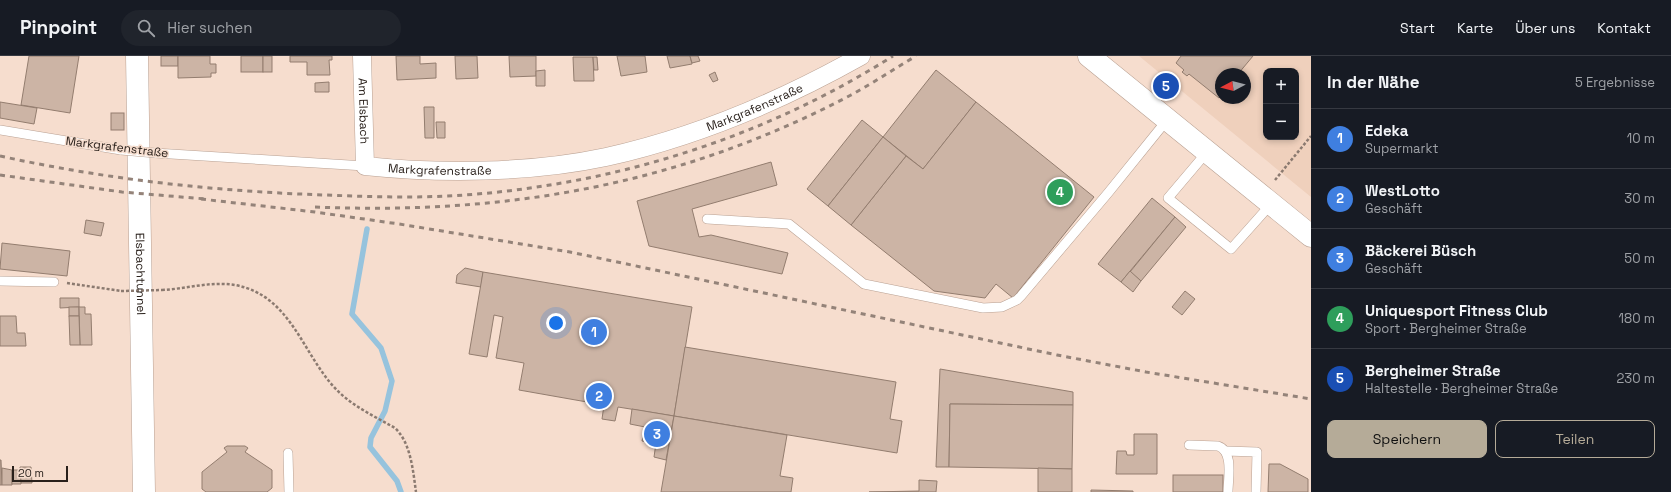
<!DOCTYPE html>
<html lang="de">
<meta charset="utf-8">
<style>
body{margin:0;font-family:"Space Grotesk",sans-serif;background:#20242c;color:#f1f3f6}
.controls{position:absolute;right:12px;top:12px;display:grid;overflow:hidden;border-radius:8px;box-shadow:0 2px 6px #0003}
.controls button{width:36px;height:36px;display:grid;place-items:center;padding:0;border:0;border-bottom:1px solid #363941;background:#171b24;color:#f1f3f6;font:20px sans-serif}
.compass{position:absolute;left:1215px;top:12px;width:36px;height:36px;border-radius:50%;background:#171b24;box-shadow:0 2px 6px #0003;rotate:263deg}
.scale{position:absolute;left:12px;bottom:10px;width:56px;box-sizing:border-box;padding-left:4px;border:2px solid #29201b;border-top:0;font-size:11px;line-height:14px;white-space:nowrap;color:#29201b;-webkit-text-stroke:3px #f6ddce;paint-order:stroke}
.you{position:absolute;left:556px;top:267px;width:14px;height:14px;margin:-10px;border:3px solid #fff;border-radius:50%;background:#1a73e8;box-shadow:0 0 0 6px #1a73e833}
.badge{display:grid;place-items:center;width:26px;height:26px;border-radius:50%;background:#b5ab98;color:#fff;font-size:13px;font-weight:700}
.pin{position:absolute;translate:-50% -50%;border:2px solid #fff;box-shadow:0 1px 4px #0006}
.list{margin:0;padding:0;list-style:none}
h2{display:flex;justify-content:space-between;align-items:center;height:52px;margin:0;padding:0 16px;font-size:17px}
h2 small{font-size:13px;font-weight:400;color:#9ea1a6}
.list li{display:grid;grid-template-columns:26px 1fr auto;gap:12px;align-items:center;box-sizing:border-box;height:60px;padding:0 16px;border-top:1px solid #363941}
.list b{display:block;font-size:15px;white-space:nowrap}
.list p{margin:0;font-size:13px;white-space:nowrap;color:#9ea1a6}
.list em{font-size:13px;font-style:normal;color:#9ea1a6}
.actions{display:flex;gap:8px;padding:12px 16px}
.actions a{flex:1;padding:9px 0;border:1px solid #b5ab98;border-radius:8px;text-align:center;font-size:14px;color:#b5ab98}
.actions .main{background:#b5ab98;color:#111}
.icon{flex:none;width:22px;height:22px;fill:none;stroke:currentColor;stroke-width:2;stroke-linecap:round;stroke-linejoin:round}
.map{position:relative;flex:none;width:1311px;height:436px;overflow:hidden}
header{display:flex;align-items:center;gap:24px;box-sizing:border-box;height:56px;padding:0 20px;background:#171b24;border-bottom:1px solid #363941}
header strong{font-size:19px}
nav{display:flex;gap:22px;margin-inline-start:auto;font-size:14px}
.search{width:280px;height:36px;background:#20242c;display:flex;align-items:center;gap:10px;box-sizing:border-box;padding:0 14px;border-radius:22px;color:#9ea1a6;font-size:15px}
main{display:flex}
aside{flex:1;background:#171b24}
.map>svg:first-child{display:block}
.built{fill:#efd0bc;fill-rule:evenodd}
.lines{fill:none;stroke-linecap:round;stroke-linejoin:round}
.stream{stroke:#96c3dd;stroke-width:5.5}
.building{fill:#ccb4a5;stroke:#937d6f}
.service-casing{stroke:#b9a193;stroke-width:10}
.minor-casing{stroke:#b9a193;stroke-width:19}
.tertiary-casing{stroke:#b9a193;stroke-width:23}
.secondary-casing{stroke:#b9a193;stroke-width:23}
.path{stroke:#8b7a70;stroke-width:2.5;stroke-dasharray:3 2;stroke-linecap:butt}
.service{stroke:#fff;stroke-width:9}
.minor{stroke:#fff;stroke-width:18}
.tertiary{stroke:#fff;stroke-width:22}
.secondary{stroke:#fff;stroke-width:22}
.rail{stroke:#948379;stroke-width:3;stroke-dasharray:5 5;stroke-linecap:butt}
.service-bridge-casing{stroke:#b9a193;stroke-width:10;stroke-linecap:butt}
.path-bridge{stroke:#8b7a70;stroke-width:2.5;stroke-dasharray:3 2;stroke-linecap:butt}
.service-bridge{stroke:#fff;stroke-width:9}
.labels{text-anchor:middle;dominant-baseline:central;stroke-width:3;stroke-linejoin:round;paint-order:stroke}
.street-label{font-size:12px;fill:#29201b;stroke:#f6ddce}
</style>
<header>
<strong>Pinpoint</strong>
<div class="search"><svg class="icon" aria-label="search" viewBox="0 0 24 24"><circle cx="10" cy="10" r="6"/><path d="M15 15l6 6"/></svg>Hier suchen</div>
<nav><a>Start</a><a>Karte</a><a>Über uns</a><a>Kontakt</a></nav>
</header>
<main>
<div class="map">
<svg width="1311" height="436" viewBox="0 0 1311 436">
<rect width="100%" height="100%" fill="#f6ddce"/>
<!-- built -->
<path class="built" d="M1139,0H1311V141ZM1266,15H1296V81H1266ZM1221,18H1245V42H1221Z"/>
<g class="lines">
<!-- stream -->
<path class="stream" d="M367,173L352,258L381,292L392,325L385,355L371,382L370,391L397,425L401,436"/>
</g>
<!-- building -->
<g class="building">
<path d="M29,0H79L70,57L21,49Z"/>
<rect x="161" y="0" width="17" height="10"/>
<path d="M178,0H210V8H216V17H211V21L178,22Z"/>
<rect x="241" y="0" width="22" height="16"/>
<rect x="263" y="0" width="9" height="16"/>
<path d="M290,0H332V4H329L330,19H307V6H290Z"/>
<path d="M396,0H420V8L436,7V22L397,24Z"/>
<path d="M455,0H477L478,22L456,23Z"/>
<path d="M509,0H536V20L510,21Z"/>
<path d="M617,0H645L647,16L621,20Z"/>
<path d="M667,0H690L692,8L670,12Z"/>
<path d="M690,0H698L700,5L692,7Z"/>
<path d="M1181,0H1253L1238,18H1221V40L1219,42L1189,18L1187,20L1182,16L1184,14L1176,7Z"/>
<path d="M573,1H593L594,25H574Z"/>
<path d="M593,1H597L598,14H594Z"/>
<path d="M545,14V30H536V15Z"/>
<path d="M936,14L976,46L923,113L883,81Z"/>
<path d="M715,16L718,24L713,26L709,19Z"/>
<path d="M329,26V36H315V27Z"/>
<path d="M0,46L37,52L34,68L0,62Z"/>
<path d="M976,46L1094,141L1013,242L996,228L985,242L934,235L851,169L906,100L923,113Z"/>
<path d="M424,51H434V82H425Z"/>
<rect x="111" y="57" width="13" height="17"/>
<path d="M862,64L883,81L828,150L807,133Z"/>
<path d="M436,66H445V82H437Z"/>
<path d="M883,81L906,100L851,169L828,150Z"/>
<path d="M771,106L777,129L692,153L699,181L711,179L788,197L782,218L649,190L637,145Z"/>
<path d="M1152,142L1175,161L1121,226L1098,208Z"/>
<path d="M1175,161L1186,171L1141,225L1130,216Z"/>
<path d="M86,164L104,167L101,180L84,177Z"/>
<path d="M2,187L70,195L67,220L0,213Z"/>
<path d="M465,212L483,216L481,231L456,227L457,219Z"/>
<path d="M1130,215L1141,225L1133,236L1121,226Z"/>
<path d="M483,216L692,251L674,360L618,351L615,365L602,363L604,349L519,334L524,307L496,302L503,261L494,259L487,301L469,298Z"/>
<path d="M1185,235L1195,243L1182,259L1172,251Z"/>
<path d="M60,242H79V251L60,252Z"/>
<rect x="69" y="251" width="10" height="9"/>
<path d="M79,251H85V258H91L92,289H80Z"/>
<path d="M0,260H16L17,277H25L26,290H0Z"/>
<path d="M69,260H79L80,289H70Z"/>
<path d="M685,291L896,326L890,363L902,365L897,397L674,360Z"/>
<path d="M940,313L1073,336V349L950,348L949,411H936Z"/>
<path d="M950,348L1073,349L1072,413L949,411Z"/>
<path d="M632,353L674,360L666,404L654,401L656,387L642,385L645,371L630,368Z"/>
<path d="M674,360L787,379L780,420L793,422L791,436H661Z"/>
<path d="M1134,378H1157V418H1116L1117,395H1126L1127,399H1134Z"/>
<path d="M227,390H245L248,392L245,396L272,414V432L267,436H206L202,433V416L227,396L224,392Z"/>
<path d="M0,404H1L2,429H0Z"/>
<path d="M1269,408H1280L1308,423V436H1268Z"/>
<path d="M20,411H31L32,427H21Z"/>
<path d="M2,412L12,414V429H2Z"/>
<path d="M1038,412L1072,413V436H1038Z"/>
<path d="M12,414H20L21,428H12Z"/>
<rect x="1173" y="419" width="50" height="17"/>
<path d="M919,424L937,425L936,436H869L919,435Z"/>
<path d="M1091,434L1133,435V436H1091Z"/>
</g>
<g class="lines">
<!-- service casing -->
<g class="service-casing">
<g id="service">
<path d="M0,74L121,94"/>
<path d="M1207,96L1168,142L1231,193L1271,148"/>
<path d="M155,97L365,110"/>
<path d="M707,163L789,168L864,228L983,252L1002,251L1017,244L1021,240L1108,137L1167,64"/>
<path d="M0,225L54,226"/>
<path d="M1189,389L1218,390C1234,395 1228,423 1228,436"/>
<path d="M1225,395L1257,396L1256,436"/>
<path d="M288,397L289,436"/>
</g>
</g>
<!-- minor casing -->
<g class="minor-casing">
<g id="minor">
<path id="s1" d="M362,0L365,110C441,118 531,117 606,101C696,81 781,45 861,0"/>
</g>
</g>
<!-- tertiary casing -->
<g class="tertiary-casing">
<path id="tertiary" d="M1089,0L1311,180"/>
</g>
<!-- secondary casing -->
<g class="secondary-casing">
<g id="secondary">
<path id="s2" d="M137,0L144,436"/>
</g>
</g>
<!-- path -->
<g class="path">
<path d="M1275,124L1311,80"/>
<path d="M67,227L121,235"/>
<path d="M162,234C185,233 211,225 235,229C290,239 302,296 334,331C350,349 374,360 395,372C411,387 413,415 416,436"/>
</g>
<!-- service -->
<use href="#service" class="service"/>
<!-- minor -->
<use href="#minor" class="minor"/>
<!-- tertiary -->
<use href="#tertiary" class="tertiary"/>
<!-- secondary -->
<use href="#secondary" class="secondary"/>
<!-- rail -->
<g class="rail">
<path d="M0,100C101,122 195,133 299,138C354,140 410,143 465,139C617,128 765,81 893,0"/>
<path d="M0,119L122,136L206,143"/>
<path d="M201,143L315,156L399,168L570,196L1057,299L1146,316L1311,343"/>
<path d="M315,151C507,159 680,129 851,39C873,27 894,13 916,0"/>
</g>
<!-- service-bridge casing -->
<g class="service-bridge-casing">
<path id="service-bridge" d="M121,94L155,97"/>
</g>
<!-- path-bridge -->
<path class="path-bridge" d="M121,235L162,234"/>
<!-- service-bridge -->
<use href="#service-bridge" class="service-bridge"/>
</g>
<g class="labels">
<!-- street labels -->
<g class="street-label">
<text stroke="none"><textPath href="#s1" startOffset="509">Markgrafenstraße</textPath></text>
<text stroke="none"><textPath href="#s1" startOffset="55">Am Elsbach</textPath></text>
<text transform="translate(117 91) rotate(7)">Markgrafenstraße</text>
<text stroke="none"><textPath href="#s1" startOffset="185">Markgrafenstraße</textPath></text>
<text stroke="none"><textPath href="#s2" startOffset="218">Elsbachtunnel</textPath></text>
</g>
</g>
</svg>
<div class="controls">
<button>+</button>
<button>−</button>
</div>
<svg class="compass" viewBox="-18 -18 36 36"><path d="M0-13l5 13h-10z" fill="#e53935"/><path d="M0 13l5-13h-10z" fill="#9ea1a6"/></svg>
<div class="scale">20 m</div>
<div class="you"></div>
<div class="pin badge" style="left:594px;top:276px;background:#3f7fe0">1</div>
<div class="pin badge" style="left:599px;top:340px;background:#3f7fe0">2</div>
<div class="pin badge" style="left:657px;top:378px;background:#3f7fe0">3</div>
<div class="pin badge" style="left:1060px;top:136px;background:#2e9e5b">4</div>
<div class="pin badge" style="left:1166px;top:30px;background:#1a4fb4">5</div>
</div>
<aside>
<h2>In der Nähe<small>5 Ergebnisse</small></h2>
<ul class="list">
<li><span class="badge" style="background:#3f7fe0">1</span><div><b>Edeka</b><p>Supermarkt</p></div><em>10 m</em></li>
<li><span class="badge" style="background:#3f7fe0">2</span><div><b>WestLotto</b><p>Geschäft</p></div><em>30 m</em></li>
<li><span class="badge" style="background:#3f7fe0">3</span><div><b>Bäckerei Büsch</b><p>Geschäft</p></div><em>50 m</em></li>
<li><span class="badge" style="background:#2e9e5b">4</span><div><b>Uniquesport Fitness Club</b><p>Sport · Bergheimer Straße</p></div><em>180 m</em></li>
<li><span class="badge" style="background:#1a4fb4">5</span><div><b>Bergheimer Straße</b><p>Haltestelle · Bergheimer Straße</p></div><em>230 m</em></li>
</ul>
<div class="actions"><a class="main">Speichern</a><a>Teilen</a></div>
</aside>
</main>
